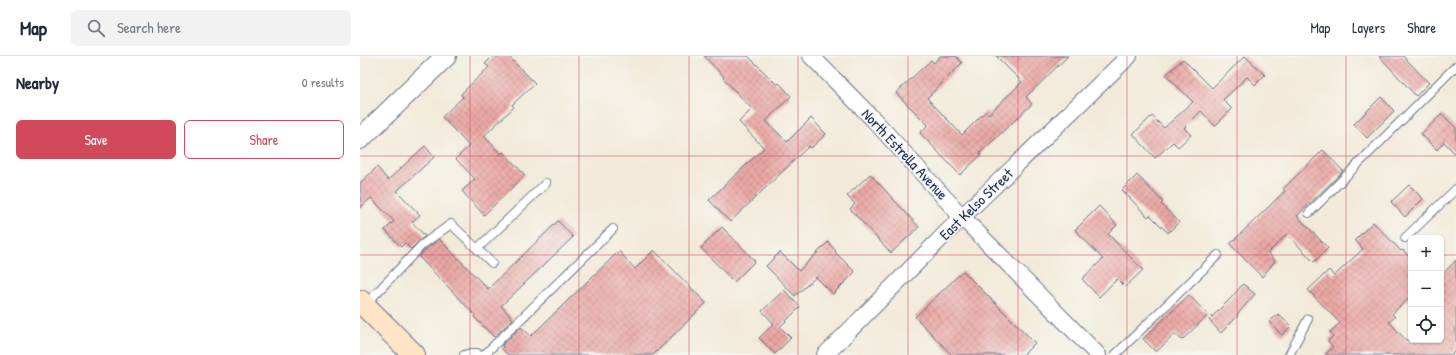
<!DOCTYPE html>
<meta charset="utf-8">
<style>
body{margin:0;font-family:"Patrick Hand",sans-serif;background:#f2f2f3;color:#1f2937}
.controls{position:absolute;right:12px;bottom:12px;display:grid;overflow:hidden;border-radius:6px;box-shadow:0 1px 3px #0004}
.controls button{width:36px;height:36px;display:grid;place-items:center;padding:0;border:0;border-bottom:1px solid #e0e1e3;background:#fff;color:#1f2937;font:20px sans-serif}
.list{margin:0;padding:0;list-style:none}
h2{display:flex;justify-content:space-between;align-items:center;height:52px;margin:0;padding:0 16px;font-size:17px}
h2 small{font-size:13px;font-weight:400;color:#747a83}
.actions{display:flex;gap:8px;padding:12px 16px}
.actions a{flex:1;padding:9px 0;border:1px solid #d1495b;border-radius:6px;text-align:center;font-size:14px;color:#d1495b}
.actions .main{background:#d1495b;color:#fff}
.icon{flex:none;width:22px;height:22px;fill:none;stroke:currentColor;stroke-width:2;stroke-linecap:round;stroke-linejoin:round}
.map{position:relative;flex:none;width:1096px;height:299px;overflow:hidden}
header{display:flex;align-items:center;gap:24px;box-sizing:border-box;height:56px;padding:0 20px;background:#fff;border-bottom:1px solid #e0e1e3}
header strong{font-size:19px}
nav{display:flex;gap:22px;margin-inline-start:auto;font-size:14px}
.search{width:280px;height:36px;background:#f2f2f3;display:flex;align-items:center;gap:10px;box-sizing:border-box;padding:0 14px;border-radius:6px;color:#747a83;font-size:15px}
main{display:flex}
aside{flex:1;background:#fff}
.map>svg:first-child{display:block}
.building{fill:url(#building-cross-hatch)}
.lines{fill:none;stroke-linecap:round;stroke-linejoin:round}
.service-casing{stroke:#667089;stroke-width:10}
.minor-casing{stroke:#667089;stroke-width:18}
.tertiary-casing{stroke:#667089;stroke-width:22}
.secondary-casing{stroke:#667089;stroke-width:24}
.service{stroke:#fff;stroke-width:8}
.minor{stroke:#fff;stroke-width:16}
.tertiary{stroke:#fff;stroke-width:20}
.secondary{stroke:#ffe4c6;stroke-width:22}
.grid{fill:none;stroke:#d1495b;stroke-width:1;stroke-opacity:0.55}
.labels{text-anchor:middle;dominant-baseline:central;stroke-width:3.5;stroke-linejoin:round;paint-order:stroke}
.street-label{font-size:15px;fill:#1b2f5e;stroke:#f6f6f2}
</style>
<header>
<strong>Map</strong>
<div class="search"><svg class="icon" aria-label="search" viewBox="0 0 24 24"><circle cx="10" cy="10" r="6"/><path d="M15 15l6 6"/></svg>Search here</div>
<nav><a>Map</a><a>Layers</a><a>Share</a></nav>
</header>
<main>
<aside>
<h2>Nearby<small>0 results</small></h2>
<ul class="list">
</ul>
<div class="actions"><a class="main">Save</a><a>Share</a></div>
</aside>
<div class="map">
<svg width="1096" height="299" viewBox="0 0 1096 299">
<defs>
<pattern id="building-cross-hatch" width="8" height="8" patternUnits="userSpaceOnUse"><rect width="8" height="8" fill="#eca9a5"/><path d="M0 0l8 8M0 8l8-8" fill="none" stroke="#be8a8a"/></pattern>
</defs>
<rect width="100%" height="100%" fill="#f6f6f2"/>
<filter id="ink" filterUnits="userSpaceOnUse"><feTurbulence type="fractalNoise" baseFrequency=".025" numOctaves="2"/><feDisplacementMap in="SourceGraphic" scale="8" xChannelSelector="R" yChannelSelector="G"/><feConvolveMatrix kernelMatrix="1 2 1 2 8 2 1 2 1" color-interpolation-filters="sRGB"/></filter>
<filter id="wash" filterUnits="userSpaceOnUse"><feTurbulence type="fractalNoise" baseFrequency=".012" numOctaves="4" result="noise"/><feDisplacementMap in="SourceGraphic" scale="16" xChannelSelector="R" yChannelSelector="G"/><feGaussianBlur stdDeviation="0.9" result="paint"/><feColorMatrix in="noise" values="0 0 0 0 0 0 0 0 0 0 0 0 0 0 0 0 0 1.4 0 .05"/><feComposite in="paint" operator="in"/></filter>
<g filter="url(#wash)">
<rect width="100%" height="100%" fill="#f2ead8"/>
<g id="blocks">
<!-- building -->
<g class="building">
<path d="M133,0H148L175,27L152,49L154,51L124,80L141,98L143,96L165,119L124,159L102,135L115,123L96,103L109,90L82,61L103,41L101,38L129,11L125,8Z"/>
<path d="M344,0H388L417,29L419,27L431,40L406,65L427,86L451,62L466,78L451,92L449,90L370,166L349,144L404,92L379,66L392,53L363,22L364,21Z"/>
<path d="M580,0H596L602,7L567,42L602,79L626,55L629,58L662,26L636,0H708L666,41L672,48L620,97L621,99L600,119L560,77L568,69L536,37L571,4L574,7Z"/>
<path d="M885,0L905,19L895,29L887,21L863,44L872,53L855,70L841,55L824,72L831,79L818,91L813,86L795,102L773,78L792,60L804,72L833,46L806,19L823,3L852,32Z"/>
<path d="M1019,0H1043L1069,27L1056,40Z"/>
<path d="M1021,41L1034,55L1007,82L994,68Z"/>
<path d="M1082,58L1096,72V99L1084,86L1077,94L1061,78Z"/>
<path d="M65,90L74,101L37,135L60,159L52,166L65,180L51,193L45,187L41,191L25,174L34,165L11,142L0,152V127L17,111L28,124Z"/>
<path d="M963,94L983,115L937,160L968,192L954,206L927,178L908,197L915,205L902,221L870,188L925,135L923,133Z"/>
<path d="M510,118L559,171L531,197L490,153L495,148L487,140Z"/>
<path d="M777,119L803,146L801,148L819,166L808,177L790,159L788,161L762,134Z"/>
<path d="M1049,129L1063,143L1045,161L1031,146Z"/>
<path d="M739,150L757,169L748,178L783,214L765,231L757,223L739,241L722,223L743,203L715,174Z"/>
<path d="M198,165L213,181L141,250L153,263L134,281L114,261L115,259L59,201L66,193L79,183L128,233Z"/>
<path d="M1013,166L1041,195L1043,194L1051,203V240L1032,258L1035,261L1029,266L1046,284H1081V220L1096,204V294L1091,299H965L973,291L968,285L973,280L970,276L980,267L948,234L969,214L974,220L1003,193L995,184Z"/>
<path d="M362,171L395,205L374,226L341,192Z"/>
<path d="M468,186L476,195L475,196L495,216L473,238L456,221L435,240L406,210L420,196L439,215Z"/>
<path d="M294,194L346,247L293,299H148L142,293L143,291L142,289L161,271L171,280L259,195L275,213Z"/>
<path d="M603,215L675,287L663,299H592L555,261Z"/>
<path d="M883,228L895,238L877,259L878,260L861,277L849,264L873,240Z"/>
<path d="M424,234L440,251L420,271L431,282L415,298L399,282L414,268L402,255Z"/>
<path d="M829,239L848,259L822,284L815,278L796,296L783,283Z"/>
<path d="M918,258L931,270L922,279L909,266Z"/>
</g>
</g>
</g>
<g filter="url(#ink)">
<use href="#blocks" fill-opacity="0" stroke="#667089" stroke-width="1"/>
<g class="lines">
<!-- service casing -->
<g class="service-casing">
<g id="service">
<path d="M949,157L1096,10"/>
<path d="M1045,182L1096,133"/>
<path d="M117,193L186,127"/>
<path d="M5,249L62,189L91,168L132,207"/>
<path d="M104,299L111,297H117L119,299"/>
<path d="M124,299L253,173"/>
<path d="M755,299L858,199"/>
<path d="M929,299L948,263"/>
</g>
</g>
<!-- minor casing -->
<g class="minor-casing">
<g id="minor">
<path d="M451,0L514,64L602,161L738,299"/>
<path d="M465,299L602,161L769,0"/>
</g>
</g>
<!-- tertiary casing -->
<g class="tertiary-casing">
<path id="tertiary" d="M0,83L86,0"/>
</g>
<!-- secondary casing -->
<g class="secondary-casing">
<path id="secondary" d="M0,245L54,299"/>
</g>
<!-- service -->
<use href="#service" class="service"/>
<!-- minor -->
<use href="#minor" class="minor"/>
<!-- tertiary -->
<use href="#tertiary" class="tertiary"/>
<!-- secondary -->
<use href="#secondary" class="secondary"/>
</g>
</g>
<!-- grid -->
<path class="grid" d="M110,0V299M219,0V299M329,0V299M438,0V299M548,0V299M658,0V299M767,0V299M877,0V299M986,0V299M0,100H1096M0,199H1051M1081,199H1096"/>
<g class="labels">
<!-- street labels -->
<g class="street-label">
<text transform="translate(545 98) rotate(47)">North Estrella Avenue</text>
<text transform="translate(616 148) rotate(-44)">East Kelso Street</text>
</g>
</g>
</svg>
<div class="controls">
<button>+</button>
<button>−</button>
<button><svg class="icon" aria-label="locate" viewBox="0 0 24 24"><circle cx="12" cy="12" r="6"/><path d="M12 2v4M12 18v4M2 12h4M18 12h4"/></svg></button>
</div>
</div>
</main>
